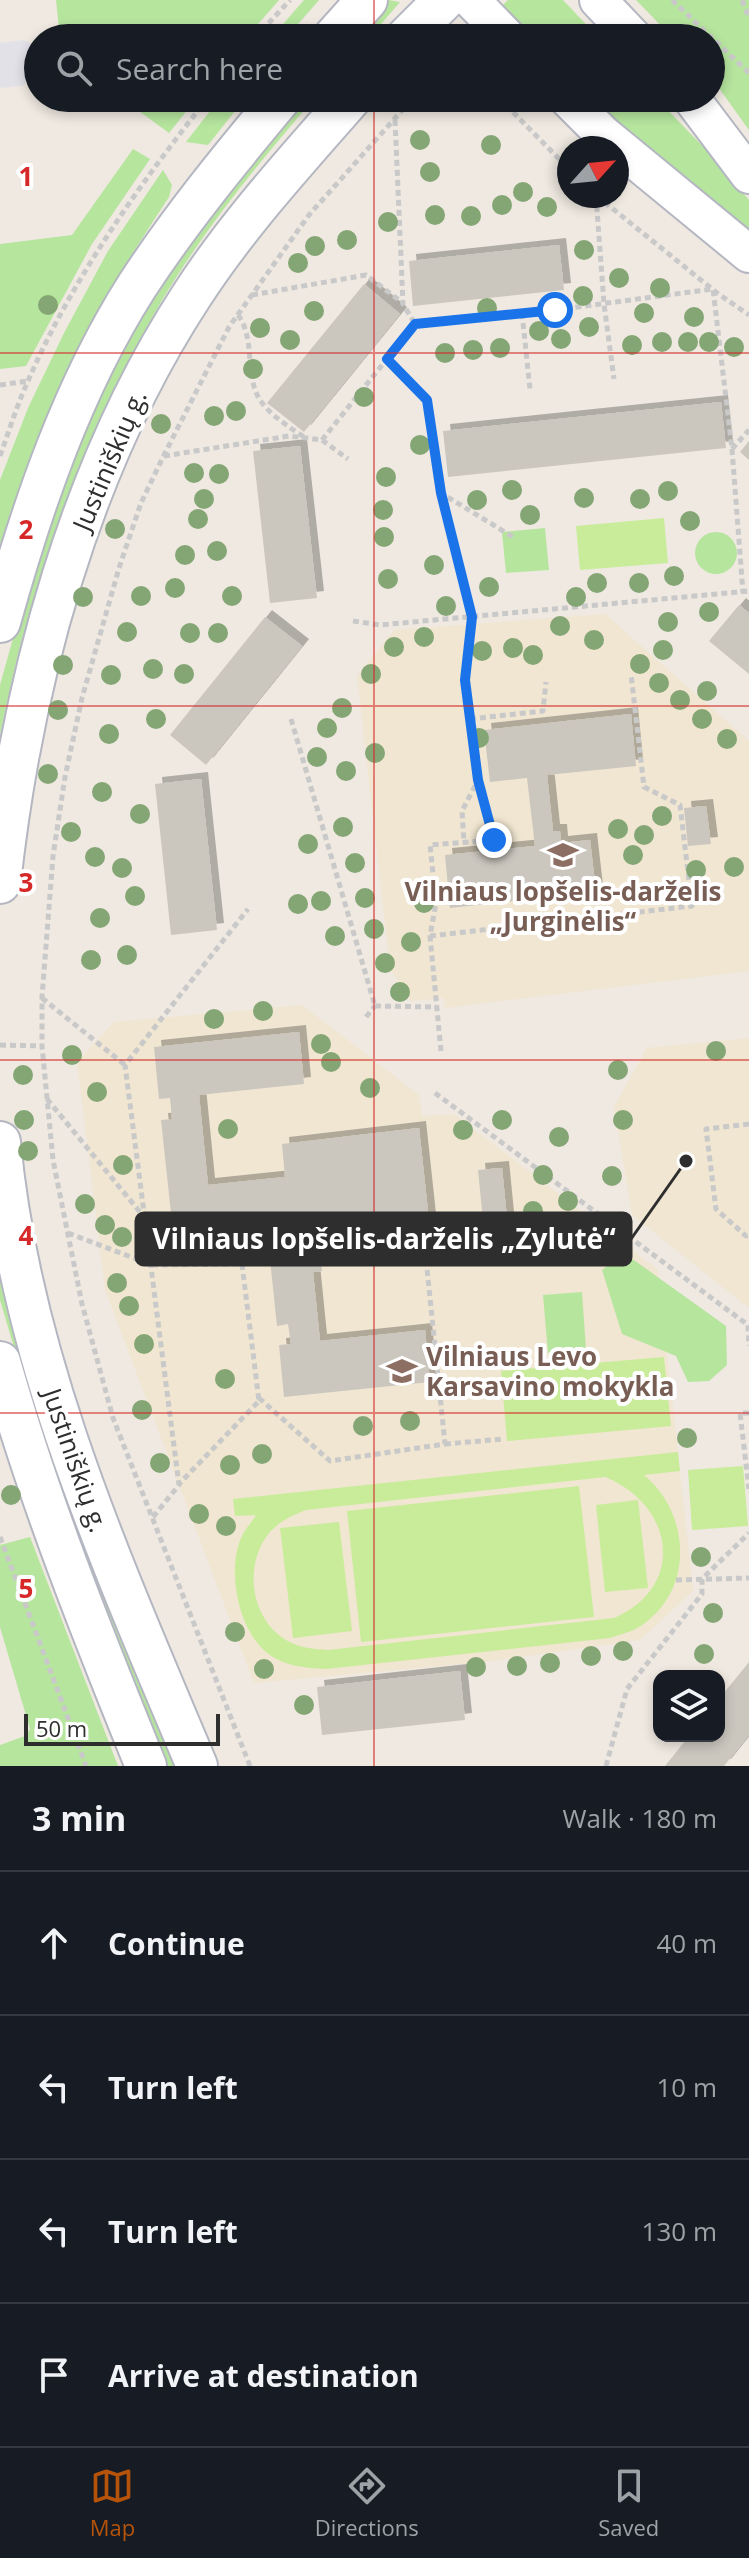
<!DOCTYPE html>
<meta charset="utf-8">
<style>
body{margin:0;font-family:"Open Sans",sans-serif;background:#20242c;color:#f1f3f6}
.controls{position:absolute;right:24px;bottom:24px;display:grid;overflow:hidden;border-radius:16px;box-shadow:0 4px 12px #0003}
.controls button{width:72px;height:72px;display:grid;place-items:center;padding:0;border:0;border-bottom:2px solid #363941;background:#171b24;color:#f1f3f6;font:40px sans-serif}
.compass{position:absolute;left:557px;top:136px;width:72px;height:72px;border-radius:50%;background:#171b24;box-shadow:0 4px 12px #0003;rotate:63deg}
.scale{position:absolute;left:24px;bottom:20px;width:196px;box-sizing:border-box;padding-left:8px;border:4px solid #2e2e2e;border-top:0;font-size:22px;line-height:28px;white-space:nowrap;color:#2e2e2e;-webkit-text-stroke:6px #fff;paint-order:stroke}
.stop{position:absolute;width:24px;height:24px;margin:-18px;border:6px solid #1a73e8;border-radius:50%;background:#fff}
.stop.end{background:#1a73e8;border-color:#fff;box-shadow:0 2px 8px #0008}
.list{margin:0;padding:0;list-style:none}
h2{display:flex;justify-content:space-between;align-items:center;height:104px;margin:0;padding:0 32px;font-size:34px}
h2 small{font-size:26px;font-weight:400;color:#9ea1a6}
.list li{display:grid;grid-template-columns:52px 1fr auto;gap:24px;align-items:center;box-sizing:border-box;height:144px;padding:0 32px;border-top:2px solid #363941}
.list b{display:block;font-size:30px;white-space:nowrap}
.list em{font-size:26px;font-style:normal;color:#9ea1a6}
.icon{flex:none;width:44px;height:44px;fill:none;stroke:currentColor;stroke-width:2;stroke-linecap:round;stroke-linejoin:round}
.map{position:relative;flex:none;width:749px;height:1766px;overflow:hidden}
.search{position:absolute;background:#171b24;box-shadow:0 4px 12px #0003;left:24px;right:24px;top:24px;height:88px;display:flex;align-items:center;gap:20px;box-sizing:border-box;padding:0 28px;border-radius:44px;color:#9ea1a6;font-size:30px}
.sheet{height:680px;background:#171b24}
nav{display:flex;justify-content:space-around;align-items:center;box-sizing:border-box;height:112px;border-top:2px solid #363941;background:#171b24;font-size:22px;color:#9ea1a6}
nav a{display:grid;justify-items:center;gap:4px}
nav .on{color:#b45309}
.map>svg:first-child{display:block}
.industrial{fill:#e3e1e8}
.education{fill:#f0e6d1}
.green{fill:#b6e59e}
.pitch{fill:#c9ec9a;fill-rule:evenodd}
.building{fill:#cbc7bf;filter:url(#shadow)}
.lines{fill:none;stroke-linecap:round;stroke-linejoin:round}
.tertiary-casing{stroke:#b4b7c1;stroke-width:40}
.secondary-casing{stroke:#b4b7c1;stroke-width:44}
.path{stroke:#c9c9c9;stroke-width:5;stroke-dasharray:6 4;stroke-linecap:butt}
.tertiary{stroke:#fff;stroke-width:36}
.secondary{stroke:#fff;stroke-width:40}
.tree{fill:#84a574}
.route{stroke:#1a73e8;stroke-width:10}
.grid{fill:none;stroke:#d62828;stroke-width:2;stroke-opacity:0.55}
.labels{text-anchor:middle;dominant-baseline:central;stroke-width:8;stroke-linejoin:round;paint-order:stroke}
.street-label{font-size:26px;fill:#2e2e2e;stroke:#fff}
.education-label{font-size:26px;font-weight:bold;fill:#785e54;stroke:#fff}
.grid-label{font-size:26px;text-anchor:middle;font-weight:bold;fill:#d62828;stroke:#fff;stroke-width:8;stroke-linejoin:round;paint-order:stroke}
.leader{fill:none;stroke:#2e2e2e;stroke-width:3}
.callout-dot{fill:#2e2e2e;stroke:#fff;stroke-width:3}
.callout{fill:#2e2e2e;stroke:#2e2e2e;stroke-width:3}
.callout-label{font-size:28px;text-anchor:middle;font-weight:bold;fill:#fff}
</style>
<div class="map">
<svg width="749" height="1766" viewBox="0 0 749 1766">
<defs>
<filter id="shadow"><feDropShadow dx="7" dy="-7" stdDeviation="0" flood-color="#0004"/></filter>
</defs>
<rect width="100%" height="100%" fill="#efe9e1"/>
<!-- industrial -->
<path class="industrial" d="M23,40L38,46V73L22,86L0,88V43Z"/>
<!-- education -->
<g class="education">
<path d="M605,614L749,741V971L445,1008L444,998L411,1001L390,969L357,676L394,630Z"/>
<path d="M302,1005L419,1095L422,1116L454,1114L658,1270L693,1591L640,1640L485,1662L254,1683L105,1290L77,1062L114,1022Z"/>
<path d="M749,1038V1308L632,1215L614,1107L647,1048Z"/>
</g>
<!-- green -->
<g class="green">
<path d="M56,0H279L246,38H60Z"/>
<path d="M304,0H319L286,38H271Z"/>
<path d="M388,0L400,2L369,38H355Z"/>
<path d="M508,0H563L599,38H531L502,6Z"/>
<path d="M636,0H749V130L711,77V38H673Z"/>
<path d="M121,98H197L169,133Z"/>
<path d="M302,98H315C259,162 205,228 161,302C103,403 56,515 25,628C15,663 8,699 0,734V685L36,556L79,441L128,340L170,264L256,150Z"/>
<path d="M590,98H656L717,161L749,200V237L635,143Z"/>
<path d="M217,102L239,106L208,145L186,142Z"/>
<path d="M133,149L150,159L92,244L26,366L0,369V244L72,235Z"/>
<path d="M163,170L172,185L169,197C139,243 108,290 83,339C49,404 25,475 0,544V480L28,408L64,333L108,251Z"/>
<path d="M545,528L549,570L506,573L502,532Z"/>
<circle cx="716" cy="553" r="21"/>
<path d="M624,1253L726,1326L727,1365L709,1381L688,1382L676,1356L622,1334L602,1270Z"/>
<path d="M0,1268C39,1441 106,1603 174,1766H162L42,1442L0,1300Z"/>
<path d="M582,1292L586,1350L548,1353L543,1295Z"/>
<path d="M30,1537L118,1766H0V1745L25,1736L30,1729L0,1627V1545Z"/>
</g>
<!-- pitch -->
<g class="pitch">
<path d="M664,518L668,563L580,570L576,526Z"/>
<path d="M664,1357L671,1426L507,1441L501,1371Z"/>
<path d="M678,1452L680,1471L644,1475C689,1512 695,1586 645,1623C635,1631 622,1634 610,1638L326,1669C305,1668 283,1666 266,1652C238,1629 226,1569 242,1536C245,1529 252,1522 256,1515L235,1516L233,1499ZM605,1477C674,1505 687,1586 614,1618L328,1650C314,1649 299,1648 286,1640C250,1618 243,1564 270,1532C280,1521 293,1515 306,1510Z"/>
<path d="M743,1466L748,1526L692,1530L688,1470Z"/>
<path d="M579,1486L594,1617L361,1642L347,1511Z"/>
<path d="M638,1500L648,1588L605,1592L596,1505Z"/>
<path d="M339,1522L352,1631L293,1638L280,1528Z"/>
</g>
<!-- building -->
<g class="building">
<path d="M559,245L564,290L413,306L409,261Z"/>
<path d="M364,284L400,314L304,432L267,403Z"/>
<path d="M721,402L726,448L448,477L443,431Z"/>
<path d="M749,441V460L740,452Z"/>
<path d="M300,446L317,598L270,603L253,451Z"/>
<path d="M739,605L749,613V674L709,641Z"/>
<path d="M265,617L302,646L206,765L170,735Z"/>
<path d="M631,714L636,766L547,775L553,831H560L561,843L590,840L596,892L450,908L445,855L535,846L527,778L490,782L484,730Z"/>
<path d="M201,779L217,930L171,935L155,784Z"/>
<path d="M706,806L711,844L688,846L684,808Z"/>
<path d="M299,1032L304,1084L199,1095L208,1185L285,1177L282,1144L419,1128L431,1239L320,1250L322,1271L313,1272L320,1341L425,1330L430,1382L284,1397L279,1345L291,1344L288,1324L277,1326L267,1231L174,1241L161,1120L172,1119L170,1098L159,1099L154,1047Z"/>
<path d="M502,1168L510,1249L486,1251L478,1170Z"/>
<path d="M749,1662V1735L724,1766H665L689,1736H719V1699Z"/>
<path d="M460,1671L465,1720L322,1735L317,1687Z"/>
</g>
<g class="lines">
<!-- tertiary casing -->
<g class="tertiary-casing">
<g id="tertiary">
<path d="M471,0L508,38"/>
<path d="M598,0L634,38"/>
<path d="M567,98L603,134L749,254"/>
<path d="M691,98L749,175"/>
</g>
</g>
<!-- secondary casing -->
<g class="secondary-casing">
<g id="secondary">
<path d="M333,38L367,0"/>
<path d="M406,38L444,0"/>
<path d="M0,622C32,507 72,388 137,286C180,220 230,159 281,98"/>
<path d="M0,883C22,681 80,466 192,295C238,224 296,161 351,98"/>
<path d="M0,1142C20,1360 113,1566 197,1766"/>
<path d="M0,1362C39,1500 92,1633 146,1766"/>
</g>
</g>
<!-- path -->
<g class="path">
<path d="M672,0L749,73"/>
<path d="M742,0L749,18"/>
<path d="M255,38L290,0"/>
<path d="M499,98L569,169"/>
<path d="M395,120L403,304L415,324"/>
<path d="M596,196L604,304L614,379"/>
<path d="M597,196L717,293L749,315"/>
<path d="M252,295L366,275L403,303"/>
<path d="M522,313L530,389"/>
<path d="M238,315C256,339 244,375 260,400C270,415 289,427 304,437"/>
<path d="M387,359L427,400L441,493"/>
<path d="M0,385L28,381"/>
<path d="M322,440L415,324L555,310L713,289L732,449L749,430"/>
<path d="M732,449L743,593"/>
<path d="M0,456C9,431 17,405 28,381C71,281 140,183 208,98"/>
<path d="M164,456L289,436L322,440L348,459"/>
<path d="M353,621L380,625L749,591"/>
<path d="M291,719L375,1006"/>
<path d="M470,719L543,711L546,682"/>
<path d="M478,780L465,680L472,617L441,493L513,537"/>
<path d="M430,936L692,906L680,805L644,787L631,674"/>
<path d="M42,998L125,1065"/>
<path d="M375,1006L436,1007"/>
<path d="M366,1017L375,1006"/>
<path d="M0,1045L42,1046"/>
<path d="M441,1051L430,936L436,903L430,845L494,840L478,780L462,811L464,842"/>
<path d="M435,1093L748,1325L749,1346"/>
<path d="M47,1099L144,1217"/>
<path d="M749,1124L706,1129L716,1209L746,1236L749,1235"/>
<path d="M68,1233L152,1265L242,1264L259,1401L179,1484"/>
<path d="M242,1264L271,1262"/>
<path d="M259,1398L330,1461L445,1444L426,1259"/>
<path d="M749,1413H740L749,1489"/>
<path d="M445,1444L503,1439"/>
<path d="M153,1517L179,1485L125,1065L248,909"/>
<path d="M0,1537L86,1766"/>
<path d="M676,1580L749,1578"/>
<path d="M250,1766L113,1418L82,1304L53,1160L42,1046V997L53,856L65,777L82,698L119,568L141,503L163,457L229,327L309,215L413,98"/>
<path d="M606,1766L627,1689L702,1594V1579L749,1533"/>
</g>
<!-- tertiary -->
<use href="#tertiary" class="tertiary"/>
<!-- secondary -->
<use href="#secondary" class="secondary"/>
</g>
<!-- trees -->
<g class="tree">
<circle cx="420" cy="140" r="10"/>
<circle cx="491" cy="145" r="10"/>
<circle cx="430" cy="172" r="10"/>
<circle cx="523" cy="192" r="10"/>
<circle cx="502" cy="205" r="10"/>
<circle cx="547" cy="207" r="10"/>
<circle cx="435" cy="215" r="10"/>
<circle cx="471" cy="216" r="10"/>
<circle cx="388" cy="222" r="10"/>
<circle cx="347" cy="240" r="10"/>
<circle cx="315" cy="246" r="10"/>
<circle cx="584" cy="250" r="10"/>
<circle cx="298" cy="263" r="10"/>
<circle cx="619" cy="278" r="10"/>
<circle cx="660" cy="288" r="10"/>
<circle cx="583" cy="296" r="10"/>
<circle cx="48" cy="305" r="10"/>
<circle cx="487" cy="308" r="10"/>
<circle cx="314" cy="311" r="10"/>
<circle cx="644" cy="313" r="10"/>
<circle cx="694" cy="317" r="10"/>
<circle cx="589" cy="327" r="10"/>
<circle cx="260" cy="328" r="10"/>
<circle cx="539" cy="331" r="10"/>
<circle cx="561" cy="339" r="10"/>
<circle cx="290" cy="340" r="10"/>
<circle cx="662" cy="342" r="10"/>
<circle cx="688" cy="342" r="10"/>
<circle cx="709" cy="342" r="10"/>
<circle cx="632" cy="345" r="10"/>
<circle cx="734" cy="347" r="10"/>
<circle cx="500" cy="348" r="10"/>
<circle cx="473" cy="350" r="10"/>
<circle cx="445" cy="353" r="10"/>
<circle cx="253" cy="369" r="10"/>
<circle cx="364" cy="397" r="10"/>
<circle cx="236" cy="411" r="10"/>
<circle cx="214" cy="416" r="10"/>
<circle cx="161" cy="424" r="10"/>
<circle cx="420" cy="445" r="10"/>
<circle cx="194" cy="473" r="10"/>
<circle cx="219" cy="474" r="10"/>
<circle cx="386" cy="477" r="10"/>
<circle cx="512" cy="490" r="10"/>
<circle cx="668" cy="491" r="10"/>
<circle cx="584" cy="498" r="10"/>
<circle cx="204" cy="499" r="10"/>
<circle cx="640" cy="499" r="10"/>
<circle cx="477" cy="500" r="10"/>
<circle cx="383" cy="510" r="10"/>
<circle cx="530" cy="515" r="10"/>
<circle cx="198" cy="519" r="10"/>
<circle cx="690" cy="521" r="10"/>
<circle cx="115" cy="529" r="10"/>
<circle cx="384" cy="537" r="10"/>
<circle cx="217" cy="551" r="10"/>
<circle cx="185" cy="555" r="10"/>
<circle cx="434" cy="565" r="10"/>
<circle cx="674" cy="576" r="10"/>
<circle cx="388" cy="579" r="10"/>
<circle cx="597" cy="583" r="10"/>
<circle cx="639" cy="583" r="10"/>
<circle cx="489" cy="587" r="10"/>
<circle cx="175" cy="588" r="10"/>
<circle cx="141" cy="596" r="10"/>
<circle cx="232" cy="596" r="10"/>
<circle cx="83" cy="597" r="10"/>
<circle cx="576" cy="597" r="10"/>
<circle cx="446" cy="606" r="10"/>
<circle cx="709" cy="612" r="10"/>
<circle cx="668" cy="622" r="10"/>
<circle cx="560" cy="626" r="10"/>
<circle cx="127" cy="632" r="10"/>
<circle cx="190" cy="633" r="10"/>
<circle cx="218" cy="633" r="10"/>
<circle cx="424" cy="637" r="10"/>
<circle cx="594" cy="640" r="10"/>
<circle cx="394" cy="647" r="10"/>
<circle cx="513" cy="648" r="10"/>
<circle cx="663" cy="650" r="10"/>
<circle cx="482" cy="651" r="10"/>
<circle cx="533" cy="655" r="10"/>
<circle cx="640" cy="664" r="10"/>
<circle cx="63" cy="665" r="10"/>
<circle cx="153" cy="669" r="10"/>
<circle cx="184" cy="674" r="10"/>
<circle cx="371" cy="674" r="10"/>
<circle cx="111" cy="675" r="10"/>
<circle cx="659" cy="683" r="10"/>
<circle cx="707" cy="691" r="10"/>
<circle cx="680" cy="700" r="10"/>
<circle cx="342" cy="708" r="10"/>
<circle cx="58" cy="710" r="10"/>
<circle cx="156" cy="719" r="10"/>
<circle cx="702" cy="719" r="10"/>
<circle cx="327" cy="728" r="10"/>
<circle cx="109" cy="734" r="10"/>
<circle cx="479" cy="738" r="10"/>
<circle cx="727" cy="739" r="10"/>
<circle cx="375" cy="753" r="10"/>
<circle cx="317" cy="757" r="10"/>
<circle cx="346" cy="771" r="10"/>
<circle cx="48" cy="774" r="10"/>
<circle cx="102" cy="792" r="10"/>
<circle cx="140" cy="814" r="10"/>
<circle cx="662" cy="816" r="10"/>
<circle cx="343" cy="827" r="10"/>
<circle cx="618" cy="829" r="10"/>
<circle cx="71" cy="832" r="10"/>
<circle cx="644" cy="835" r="10"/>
<circle cx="308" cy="844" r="10"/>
<circle cx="633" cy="855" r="10"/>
<circle cx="95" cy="857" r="10"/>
<circle cx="355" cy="863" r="10"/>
<circle cx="734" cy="867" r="10"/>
<circle cx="122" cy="868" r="10"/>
<circle cx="696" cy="870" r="10"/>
<circle cx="135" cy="896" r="10"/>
<circle cx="365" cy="898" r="10"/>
<circle cx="321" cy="901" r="10"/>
<circle cx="424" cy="903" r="10"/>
<circle cx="298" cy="904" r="10"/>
<circle cx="100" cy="918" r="10"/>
<circle cx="374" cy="929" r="10"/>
<circle cx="335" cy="936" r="10"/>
<circle cx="411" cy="942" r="10"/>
<circle cx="127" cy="955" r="10"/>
<circle cx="91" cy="960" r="10"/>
<circle cx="385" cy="963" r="10"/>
<circle cx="400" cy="992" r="10"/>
<circle cx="263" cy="1011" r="10"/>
<circle cx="214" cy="1019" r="10"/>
<circle cx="321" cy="1044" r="10"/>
<circle cx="716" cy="1051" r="10"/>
<circle cx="72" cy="1055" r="10"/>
<circle cx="331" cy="1062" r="10"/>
<circle cx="618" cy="1070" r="10"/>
<circle cx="23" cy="1075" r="10"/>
<circle cx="370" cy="1088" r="10"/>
<circle cx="97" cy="1092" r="10"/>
<circle cx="24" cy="1120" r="10"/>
<circle cx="502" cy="1120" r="10"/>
<circle cx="623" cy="1120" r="10"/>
<circle cx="228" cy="1129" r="10"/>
<circle cx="463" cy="1130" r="10"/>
<circle cx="559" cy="1137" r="10"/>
<circle cx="28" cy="1151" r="10"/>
<circle cx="123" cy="1165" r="10"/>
<circle cx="543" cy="1175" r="10"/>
<circle cx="612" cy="1176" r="10"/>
<circle cx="568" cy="1201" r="10"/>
<circle cx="85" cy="1204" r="10"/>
<circle cx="533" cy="1211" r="10"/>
<circle cx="105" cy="1225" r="10"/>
<circle cx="122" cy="1237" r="10"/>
<circle cx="117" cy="1283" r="10"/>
<circle cx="129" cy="1306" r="10"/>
<circle cx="144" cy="1344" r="10"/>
<circle cx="225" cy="1379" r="10"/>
<circle cx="142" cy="1410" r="10"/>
<circle cx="410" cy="1421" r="10"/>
<circle cx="363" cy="1426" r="10"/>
<circle cx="687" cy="1438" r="10"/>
<circle cx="262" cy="1454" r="10"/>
<circle cx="160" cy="1463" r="10"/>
<circle cx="230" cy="1465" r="10"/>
<circle cx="11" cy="1495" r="10"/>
<circle cx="199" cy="1514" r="10"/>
<circle cx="226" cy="1526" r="10"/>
<circle cx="701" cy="1557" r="10"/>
<circle cx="713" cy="1613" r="10"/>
<circle cx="235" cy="1632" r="10"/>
<circle cx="623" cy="1651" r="10"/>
<circle cx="704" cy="1654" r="10"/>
<circle cx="591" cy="1656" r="10"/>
<circle cx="550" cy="1663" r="10"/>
<circle cx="517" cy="1666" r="10"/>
<circle cx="476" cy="1667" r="10"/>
<circle cx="264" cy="1669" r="10"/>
<circle cx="304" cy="1705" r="10"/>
</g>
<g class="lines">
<!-- route -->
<path class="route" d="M494,840L478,780L465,680L472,617L441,493L427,400L387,359L415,324L555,310"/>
</g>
<!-- grid -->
<path class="grid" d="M374,0V38M374,98V1766M0,353H749M0,706H749M0,1060H749M0,1413H749"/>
<!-- icons -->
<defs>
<g id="school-bare" transform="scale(2.4)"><path d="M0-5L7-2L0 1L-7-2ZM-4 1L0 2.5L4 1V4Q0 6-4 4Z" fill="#8d6e63" stroke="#fff" stroke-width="2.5" paint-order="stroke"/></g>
</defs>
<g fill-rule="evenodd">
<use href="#school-bare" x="563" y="855"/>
<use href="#school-bare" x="402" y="1371"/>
</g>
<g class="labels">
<!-- street labels -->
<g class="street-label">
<text transform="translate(109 460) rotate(-67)">Justiniškių g.</text>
<text transform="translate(76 1460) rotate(71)">Justiniškių g.</text>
</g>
<!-- education labels -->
<g class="education-label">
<text x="563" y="891">Vilniaus lopšelis-darželis<tspan x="563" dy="30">„Jurginėlis“</tspan></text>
<text x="426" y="1356" text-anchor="start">Vilniaus Levo<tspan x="426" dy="30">Karsavino mokykla</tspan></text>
</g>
</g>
<g class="grid-label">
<text x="26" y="186">1</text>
<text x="26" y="539">2</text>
<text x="26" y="892">3</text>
<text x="26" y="1245">4</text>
<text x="26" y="1598">5</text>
</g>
<!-- callouts -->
<path class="leader" d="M686 1161L631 1239"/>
<circle class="callout-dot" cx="686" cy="1161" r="8"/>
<rect class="callout" x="136" y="1213" width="495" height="52" rx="8"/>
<g class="callout-label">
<text x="384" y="1249">Vilniaus lopšelis-darželis „Zylutė“</text>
</g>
</svg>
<div class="controls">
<button><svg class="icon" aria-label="layers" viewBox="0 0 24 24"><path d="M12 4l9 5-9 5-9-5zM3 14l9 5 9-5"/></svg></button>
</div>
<svg class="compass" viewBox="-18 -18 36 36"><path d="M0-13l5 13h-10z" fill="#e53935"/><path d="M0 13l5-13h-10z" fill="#9ea1a6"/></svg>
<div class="scale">50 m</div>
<div class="stop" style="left:555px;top:310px"></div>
<div class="stop end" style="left:494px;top:840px"></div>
<div class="search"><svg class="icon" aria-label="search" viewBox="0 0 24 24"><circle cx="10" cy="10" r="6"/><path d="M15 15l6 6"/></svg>Search here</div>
</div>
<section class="sheet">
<h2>3 min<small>Walk · 180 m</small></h2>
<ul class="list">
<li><svg class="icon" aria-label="ahead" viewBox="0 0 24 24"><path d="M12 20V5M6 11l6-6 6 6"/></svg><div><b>Continue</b></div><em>40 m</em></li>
<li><svg class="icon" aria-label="left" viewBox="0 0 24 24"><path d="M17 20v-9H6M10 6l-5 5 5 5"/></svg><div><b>Turn left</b></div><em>10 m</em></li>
<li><svg class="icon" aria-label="left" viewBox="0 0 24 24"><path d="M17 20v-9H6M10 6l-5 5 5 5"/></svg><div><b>Turn left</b></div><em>130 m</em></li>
<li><svg class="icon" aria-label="arrive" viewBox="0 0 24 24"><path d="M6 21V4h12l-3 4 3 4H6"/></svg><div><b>Arrive at destination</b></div></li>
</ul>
</section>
<nav>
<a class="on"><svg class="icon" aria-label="map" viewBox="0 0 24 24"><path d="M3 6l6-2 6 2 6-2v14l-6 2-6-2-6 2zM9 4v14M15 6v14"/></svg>Map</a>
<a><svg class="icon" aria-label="directions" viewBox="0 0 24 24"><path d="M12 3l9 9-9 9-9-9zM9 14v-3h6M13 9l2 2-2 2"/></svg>Directions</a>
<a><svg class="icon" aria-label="saved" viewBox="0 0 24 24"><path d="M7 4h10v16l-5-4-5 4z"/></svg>Saved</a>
</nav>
